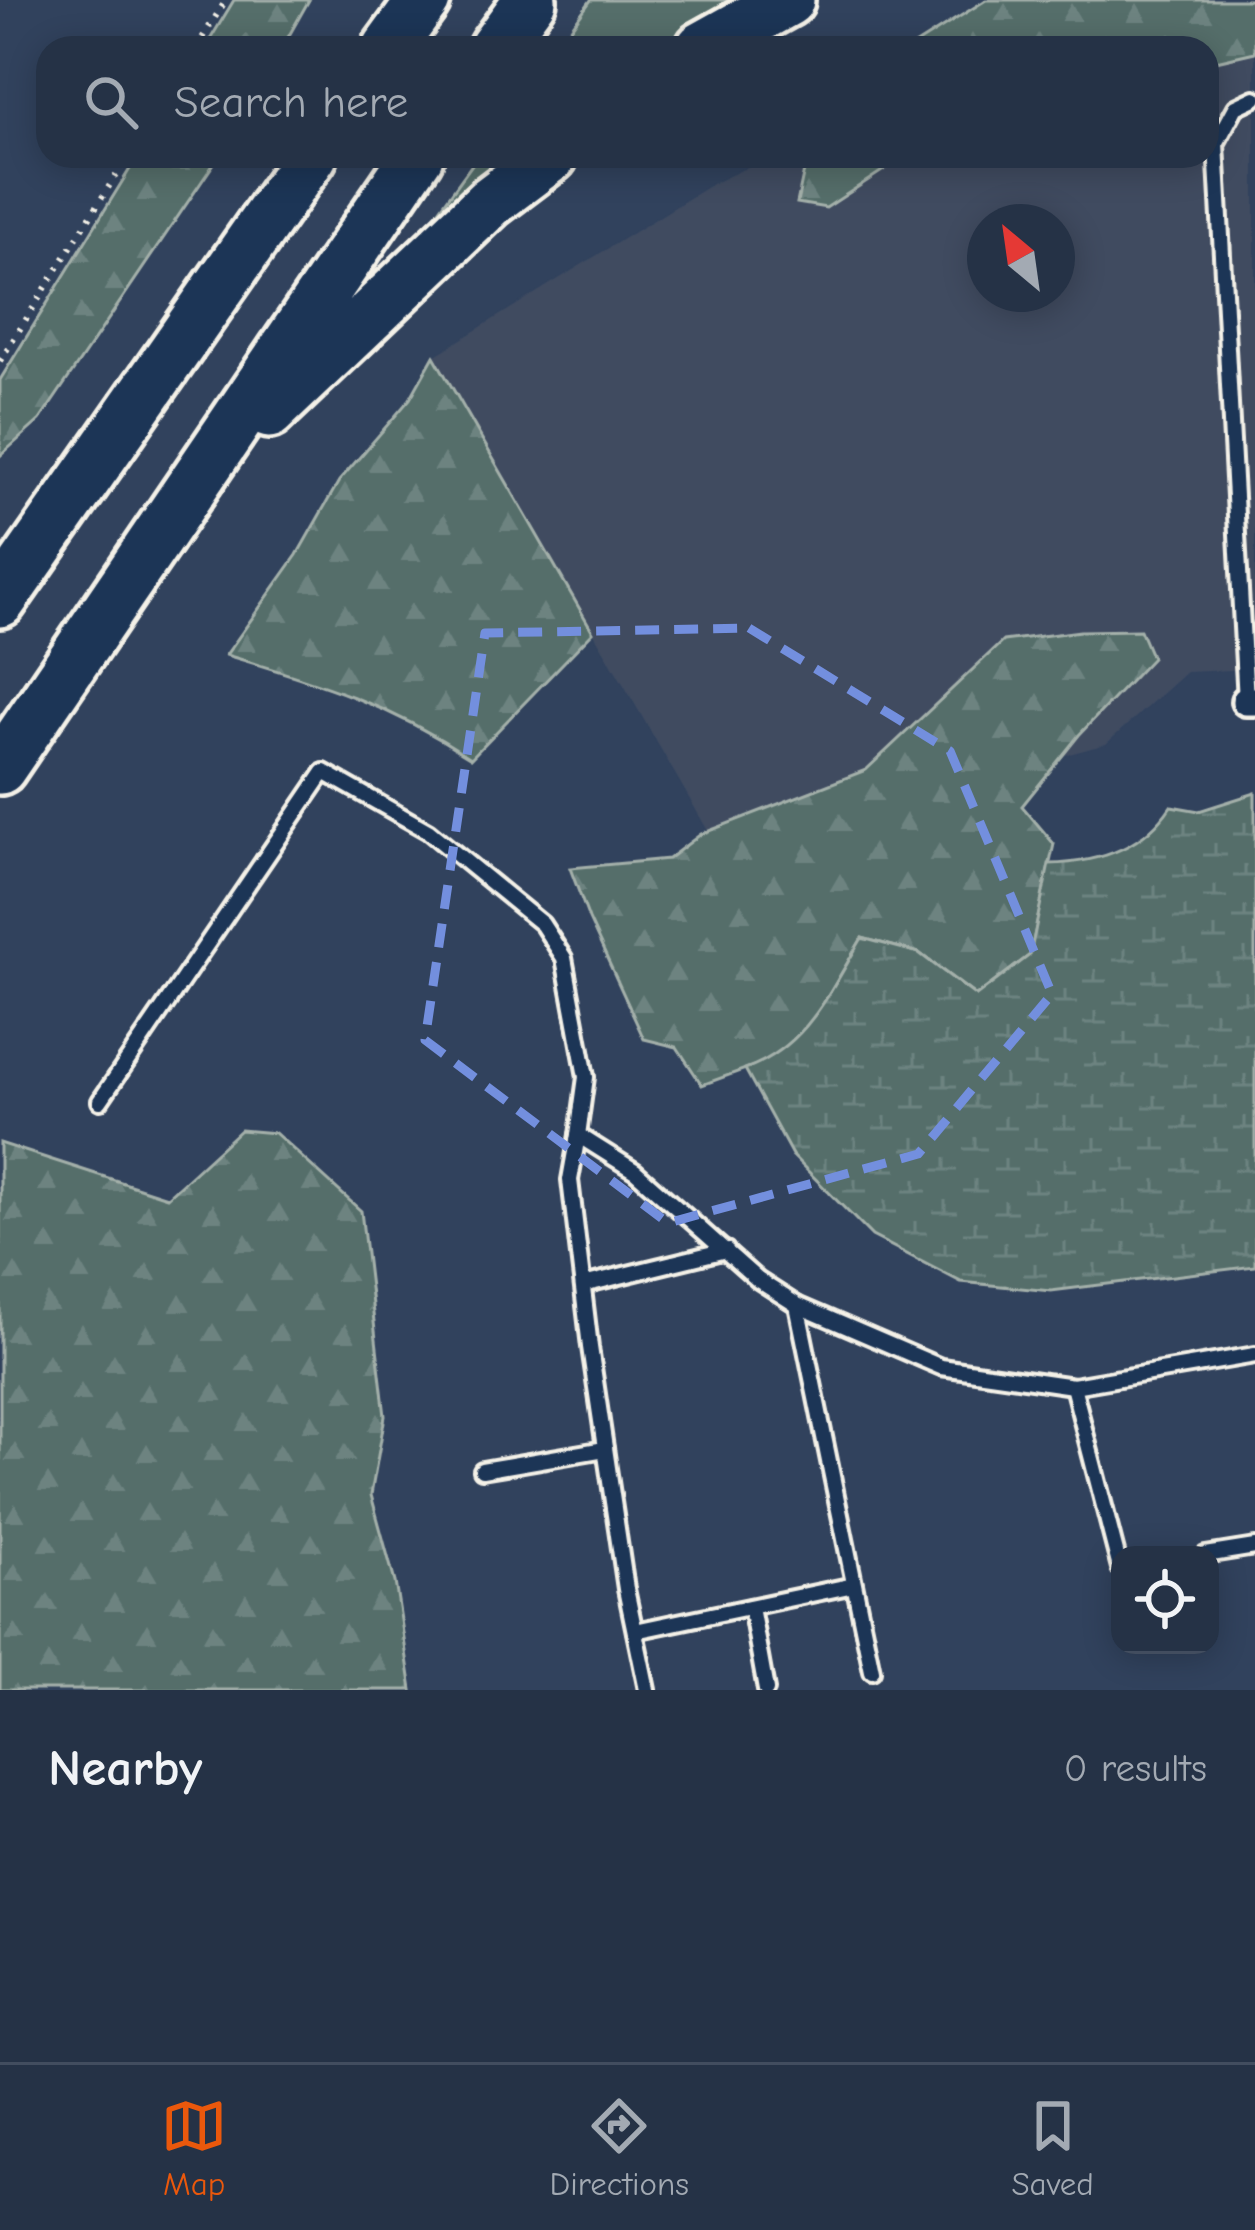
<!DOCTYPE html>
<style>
body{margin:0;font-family:"Comic Neue",sans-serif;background:#313e51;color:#f1f3f6}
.controls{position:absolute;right:36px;bottom:36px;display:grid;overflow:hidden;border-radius:24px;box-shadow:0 6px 30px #0003}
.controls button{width:108px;height:108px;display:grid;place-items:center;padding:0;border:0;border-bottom:3px solid #424d5f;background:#253246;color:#f1f3f6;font:60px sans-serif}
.compass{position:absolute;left:967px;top:204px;width:108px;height:108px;border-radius:50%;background:#253246;box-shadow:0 6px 30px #0003;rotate:331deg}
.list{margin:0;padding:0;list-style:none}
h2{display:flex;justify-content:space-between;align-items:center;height:156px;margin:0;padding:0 48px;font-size:51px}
h2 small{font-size:39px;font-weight:400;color:#a3aab3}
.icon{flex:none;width:66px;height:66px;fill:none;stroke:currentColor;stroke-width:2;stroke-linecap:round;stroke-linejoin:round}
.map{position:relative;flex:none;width:1255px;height:1690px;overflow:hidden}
.search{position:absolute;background:#253246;box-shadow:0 6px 30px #0003;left:36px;right:36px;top:36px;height:132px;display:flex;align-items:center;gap:30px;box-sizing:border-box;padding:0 42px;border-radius:36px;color:#a3aab3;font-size:45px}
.sheet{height:372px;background:#253246}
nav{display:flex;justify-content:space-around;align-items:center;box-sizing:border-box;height:168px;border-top:3px solid #424d5f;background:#253246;font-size:33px;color:#a3aab3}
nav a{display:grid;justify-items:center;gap:6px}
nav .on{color:#ea580c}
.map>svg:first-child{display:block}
.built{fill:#3f4b61;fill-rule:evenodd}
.green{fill:#546e6b;stroke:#a4b0aa;stroke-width:3}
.forest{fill:url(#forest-firs);stroke:#a4b0aa;stroke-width:3}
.wetland{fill:url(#wetland-marsh);stroke:#a4b0aa;stroke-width:3}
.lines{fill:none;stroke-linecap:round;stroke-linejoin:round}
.service-casing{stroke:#f4f1e8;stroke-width:22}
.minor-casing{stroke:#f4f1e8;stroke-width:36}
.motorway-casing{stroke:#f4f1e8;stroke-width:60}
.path{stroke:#f4f1e8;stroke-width:6;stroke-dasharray:3 9;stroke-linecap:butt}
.service{stroke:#1d3557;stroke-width:14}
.minor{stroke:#1d3557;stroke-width:27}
.motorway{stroke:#1d3557;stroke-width:51}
.marked{fill:none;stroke:#738fde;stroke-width:9;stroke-dasharray:24 15;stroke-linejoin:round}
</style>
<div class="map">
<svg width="1255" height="1690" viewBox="0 0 1255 1690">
<defs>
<pattern id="forest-firs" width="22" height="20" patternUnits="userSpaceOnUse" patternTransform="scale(3)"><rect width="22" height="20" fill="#546e6b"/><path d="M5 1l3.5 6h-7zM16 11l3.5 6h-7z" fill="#6d8380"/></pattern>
<pattern id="wetland-marsh" width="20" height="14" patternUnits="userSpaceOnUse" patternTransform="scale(3)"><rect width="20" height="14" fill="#546e6b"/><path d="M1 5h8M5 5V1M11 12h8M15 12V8" fill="none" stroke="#6d8380"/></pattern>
</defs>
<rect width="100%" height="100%" fill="#31425d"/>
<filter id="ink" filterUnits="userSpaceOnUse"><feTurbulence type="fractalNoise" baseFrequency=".00833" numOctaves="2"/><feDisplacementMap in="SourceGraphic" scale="24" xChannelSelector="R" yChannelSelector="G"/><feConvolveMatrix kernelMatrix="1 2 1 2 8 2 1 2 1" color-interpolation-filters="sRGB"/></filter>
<g filter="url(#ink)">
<!-- built -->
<path class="built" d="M1255,26V669L1186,672L1106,744L719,850L434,356L712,184L771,156H1207V48ZM985,222H1057V294H985Z"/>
<!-- green -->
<g class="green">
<path d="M591,0H750L660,48H556Z"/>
<path d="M478,156H515L429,224Z"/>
</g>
<!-- forest -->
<g class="forest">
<path d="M234,0H309L282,48H205Z"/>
<path d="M986,0H1255V52L1207,63V48H910Z"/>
<path d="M138,156H219L40,420L0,456V380Z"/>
<path d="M821,156H905L826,208L797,203L805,166Z"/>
<path d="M434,356L593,632L471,758C388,704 321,683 226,655L297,555L339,481L410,399Z"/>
<path d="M1140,630L1152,658L1079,735L1022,806L1054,844L1030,955L976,996L919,953L862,938L814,1020L773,1059L702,1085L677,1047L644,1039L589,919L570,868L668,859L701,834L866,770L1003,641L1080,631Z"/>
<path d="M240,1130L275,1133L361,1211L385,1416L371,1495L395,1582L412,1690H0V1143L167,1197Z"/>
</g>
<!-- wetland -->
<path class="wetland" d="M1255,793V1266L1051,1291L961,1282L872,1236L792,1155L745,1069C807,1047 830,991 862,938L919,953L976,996L1030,955L1049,864C1098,863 1143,849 1171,806L1199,811Z"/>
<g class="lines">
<!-- service casing -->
<g class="service-casing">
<g id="service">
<path d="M1246,701L1216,144L1236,107L1255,98"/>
<path d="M100,1101L324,772L428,831L542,924L564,958L586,1077L578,1135"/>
<path d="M583,1285L726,1250"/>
<path d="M797,1305L872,1671"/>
<path d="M1073,1386L1120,1568"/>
<path d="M482,1470L605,1449"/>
<path d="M1205,1555L1255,1547"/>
<path d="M751,1607L766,1690"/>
<path d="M635,1631L854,1585"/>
<path d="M647,1690L626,1589L590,1347L570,1180L578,1135L635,1171L758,1280L797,1305L941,1367L1073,1386L1255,1355"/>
</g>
</g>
<!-- minor casing -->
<g class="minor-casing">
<path id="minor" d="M1246,701H1255"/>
</g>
<!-- motorway casing -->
<g class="motorway-casing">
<g id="motorway">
<path d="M389,48L424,0"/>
<path d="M495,48L530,0"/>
<path d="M702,48L788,0"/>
<path d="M269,412L490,202L551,156"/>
<path d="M0,601L311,156"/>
<path d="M0,768L417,156"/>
</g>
</g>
<!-- path -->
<g class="path">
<path d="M196,48L226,0"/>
<path d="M0,361L128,156"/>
</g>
<!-- service -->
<use href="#service" class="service"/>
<!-- minor -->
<use href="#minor" class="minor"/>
<!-- motorway -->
<use href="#motorway" class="motorway"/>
</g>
</g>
<!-- marked area -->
<path class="marked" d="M749,628L950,751L1052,994L918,1154L668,1223L425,1040L485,633Z"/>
</svg>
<div class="controls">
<button><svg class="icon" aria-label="locate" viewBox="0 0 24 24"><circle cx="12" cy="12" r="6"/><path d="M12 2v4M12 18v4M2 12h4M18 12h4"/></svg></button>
</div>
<svg class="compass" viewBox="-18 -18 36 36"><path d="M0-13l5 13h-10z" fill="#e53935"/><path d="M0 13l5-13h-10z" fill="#a3aab3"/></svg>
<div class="search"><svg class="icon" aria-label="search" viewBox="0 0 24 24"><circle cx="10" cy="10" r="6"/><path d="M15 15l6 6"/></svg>Search here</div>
</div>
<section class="sheet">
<h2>Nearby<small>0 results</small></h2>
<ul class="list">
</ul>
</section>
<nav>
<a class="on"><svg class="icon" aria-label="map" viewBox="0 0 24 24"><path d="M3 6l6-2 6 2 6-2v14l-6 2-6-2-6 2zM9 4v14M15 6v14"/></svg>Map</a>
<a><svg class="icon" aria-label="directions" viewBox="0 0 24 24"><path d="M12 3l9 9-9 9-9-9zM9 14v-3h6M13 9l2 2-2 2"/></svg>Directions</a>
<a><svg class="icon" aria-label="saved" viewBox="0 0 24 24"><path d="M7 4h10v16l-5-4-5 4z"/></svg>Saved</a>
</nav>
